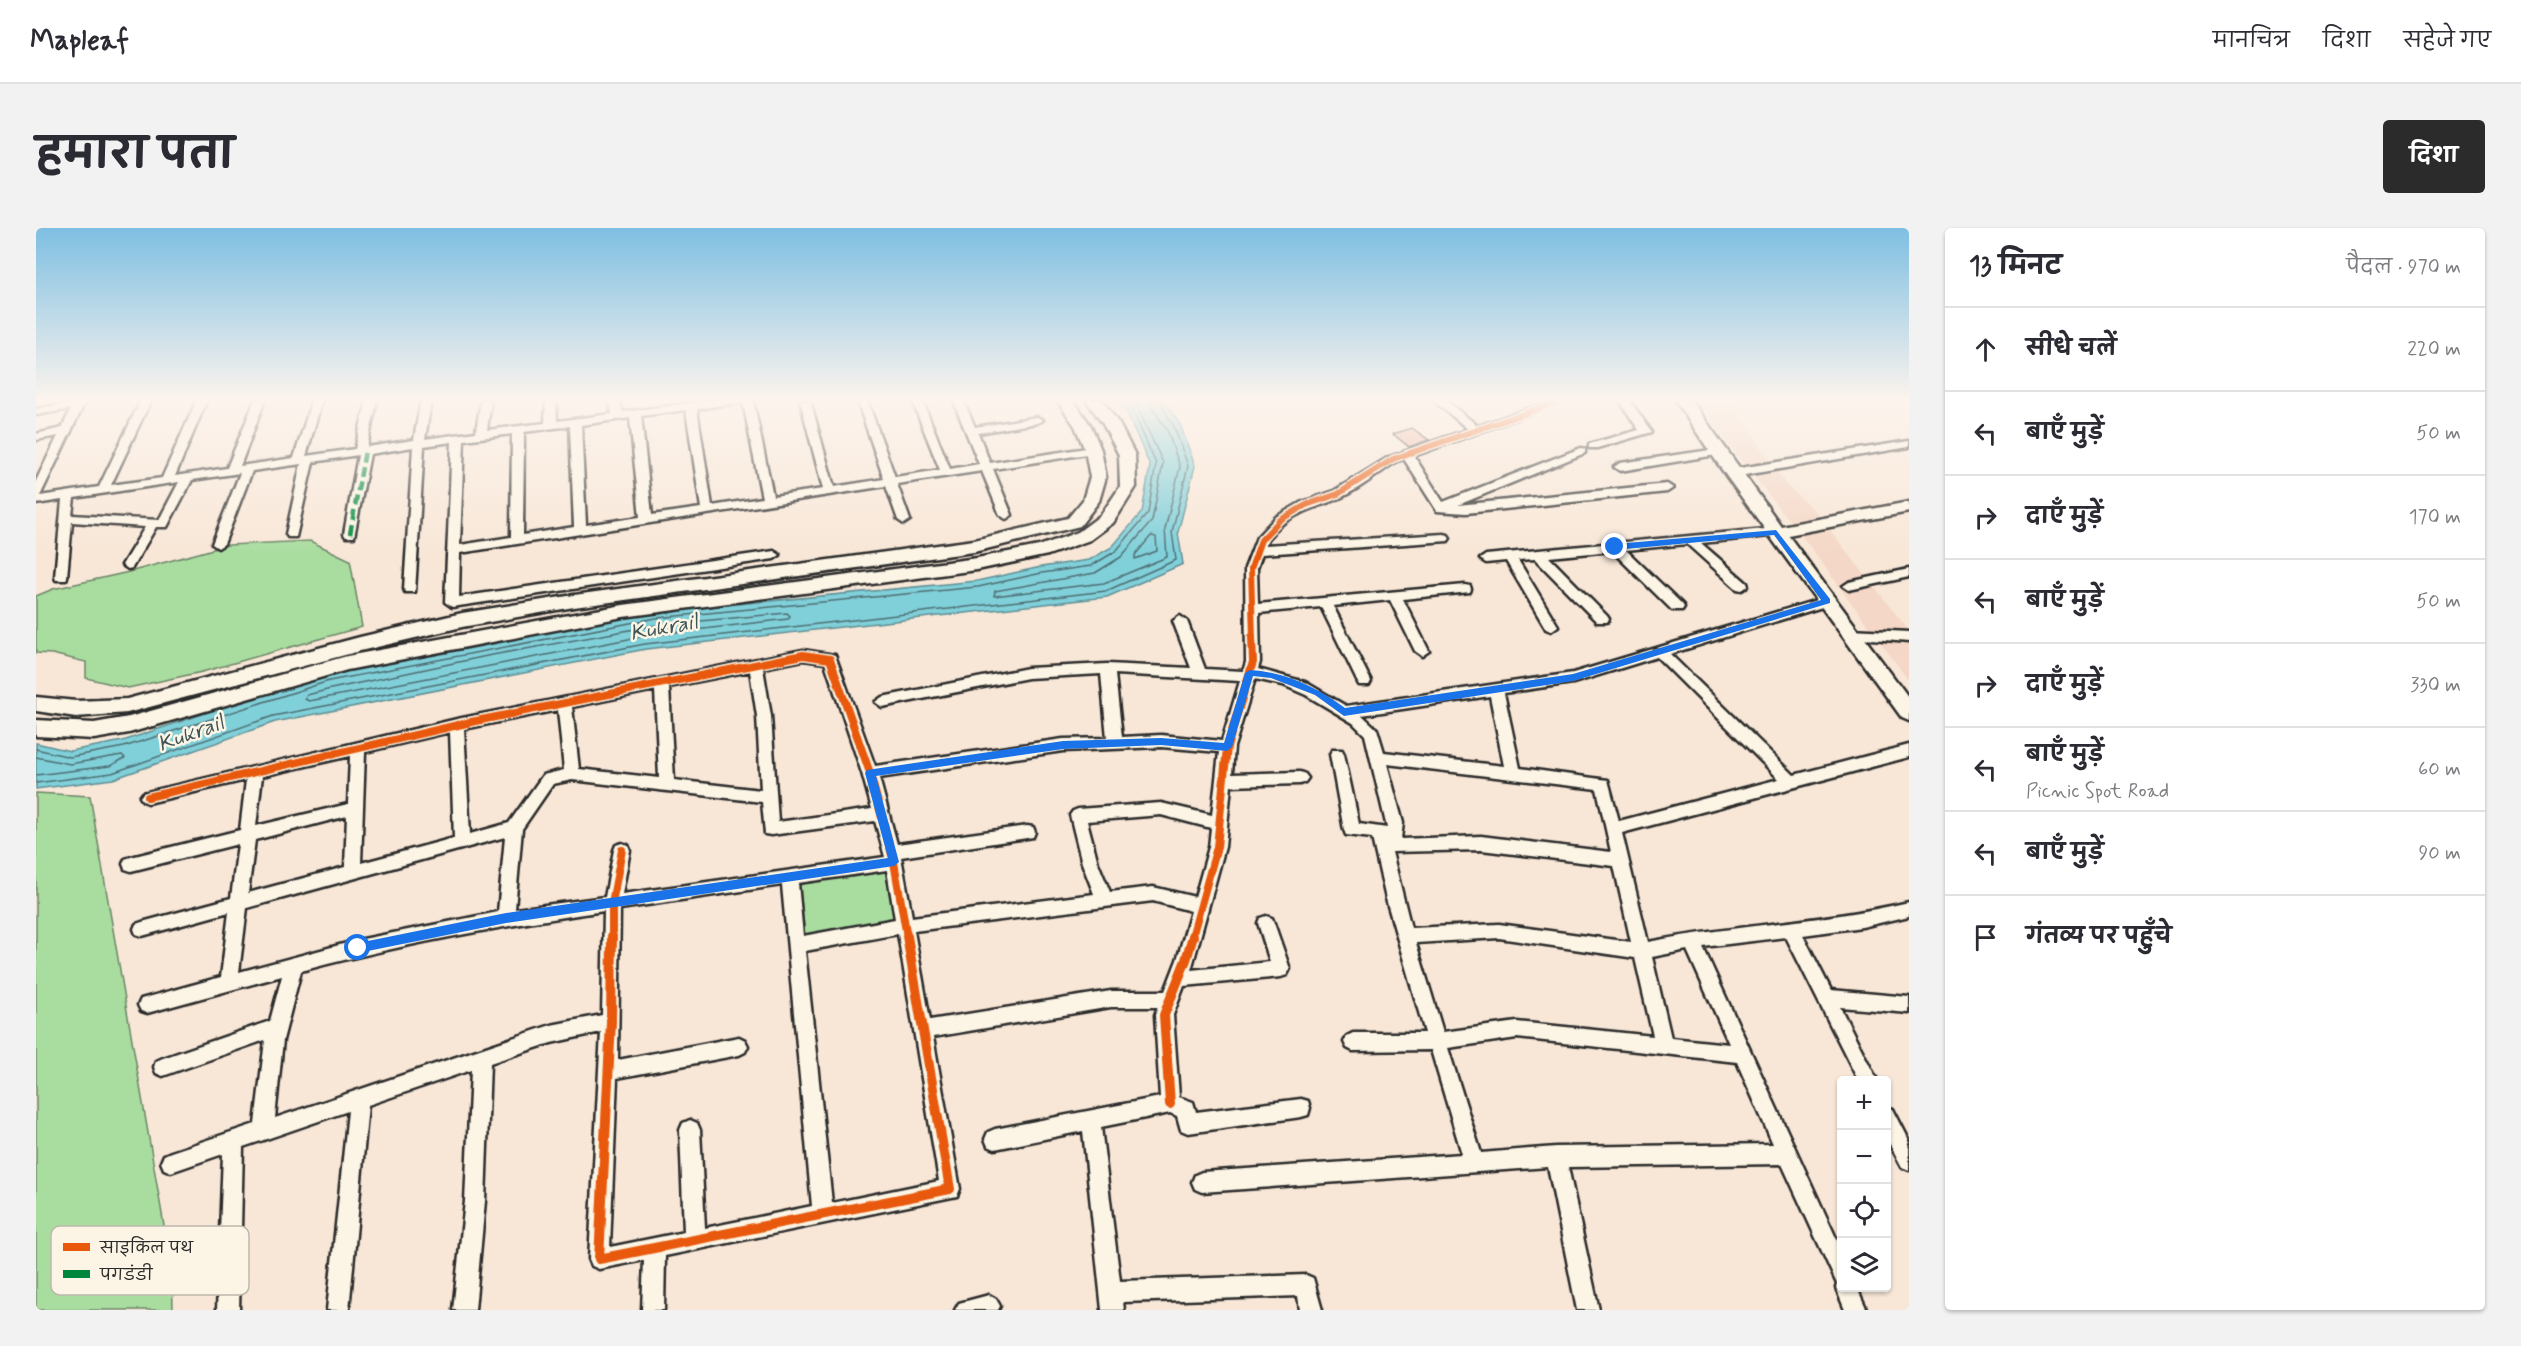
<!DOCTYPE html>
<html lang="hi">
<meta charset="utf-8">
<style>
body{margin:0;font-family:Mynerve,"Playpen Sans Deva",sans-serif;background:#f2f2f3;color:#2b2b33}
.controls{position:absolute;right:18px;bottom:18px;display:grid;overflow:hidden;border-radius:6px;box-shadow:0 2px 4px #0004}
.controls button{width:54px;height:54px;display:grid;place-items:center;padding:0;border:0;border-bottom:2px solid #e1e1e2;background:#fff;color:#2b2b33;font:30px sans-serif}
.stop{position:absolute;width:18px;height:18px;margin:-14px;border:4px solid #1a73e8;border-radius:50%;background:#fff}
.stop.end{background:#1a73e8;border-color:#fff;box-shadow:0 2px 6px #0008}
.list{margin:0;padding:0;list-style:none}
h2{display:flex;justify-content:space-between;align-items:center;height:78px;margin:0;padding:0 24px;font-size:26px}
h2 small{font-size:20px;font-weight:400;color:#7c7c81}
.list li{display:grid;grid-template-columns:39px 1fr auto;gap:18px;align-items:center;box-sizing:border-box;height:84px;padding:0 24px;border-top:2px solid #e1e1e2}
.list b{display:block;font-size:22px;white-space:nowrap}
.list p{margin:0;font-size:20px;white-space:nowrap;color:#7c7c81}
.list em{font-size:20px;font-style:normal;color:#7c7c81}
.icon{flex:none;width:33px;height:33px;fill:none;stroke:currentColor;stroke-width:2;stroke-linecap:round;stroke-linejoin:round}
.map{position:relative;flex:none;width:1873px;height:1082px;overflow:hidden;border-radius:6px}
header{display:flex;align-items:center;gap:36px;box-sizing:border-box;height:84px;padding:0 30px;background:#fff;border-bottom:2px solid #e1e1e2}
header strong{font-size:28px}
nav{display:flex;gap:33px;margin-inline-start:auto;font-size:21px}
.intro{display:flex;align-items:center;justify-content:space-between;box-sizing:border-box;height:144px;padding:0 36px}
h1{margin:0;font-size:42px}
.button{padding:15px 27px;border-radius:6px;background:#2b2b2b;color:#fff;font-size:21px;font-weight:700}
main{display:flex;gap:36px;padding:0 36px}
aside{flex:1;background:#fff;border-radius:6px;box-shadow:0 2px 4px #0004}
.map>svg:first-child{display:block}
.built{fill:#f4d7c6}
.green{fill:#a9dda0;stroke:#6a8466;stroke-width:1.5}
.water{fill:#80d0da;stroke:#5e8e94;stroke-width:1.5}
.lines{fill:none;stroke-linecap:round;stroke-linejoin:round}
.shore{stroke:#4d6d71;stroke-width:1.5}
.building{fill:#e9b19f;stroke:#2b2b2b;stroke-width:1.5}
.street-casing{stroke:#2b2b2b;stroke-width:5}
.secondary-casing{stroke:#2b2b2b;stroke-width:5}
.street{fill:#fcf5e5;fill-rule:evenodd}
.secondary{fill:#fcf5e5;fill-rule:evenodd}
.quiet{stroke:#00873e;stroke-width:4.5;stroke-dasharray:10 4.5;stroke-linecap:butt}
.cycleway-far2-casing{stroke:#fcf5e5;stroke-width:9}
.cycleway-far1-casing{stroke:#fcf5e5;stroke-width:11}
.cycleway-casing{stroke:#fcf5e5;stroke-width:14}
.cycleway-far2{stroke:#e8590c;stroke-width:6}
.cycleway-far1{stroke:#e8590c;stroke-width:8}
.cycleway{stroke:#e8590c;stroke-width:10}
.route{fill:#1a73e8}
.labels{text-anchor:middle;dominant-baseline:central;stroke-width:5;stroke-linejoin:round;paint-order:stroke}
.water-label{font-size:22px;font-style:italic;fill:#405457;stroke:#fcf5e5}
.key{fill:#fcf5e5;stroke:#bdb8ad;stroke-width:1.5}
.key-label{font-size:16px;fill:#2b2b2b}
</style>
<header>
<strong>Mapleaf</strong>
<nav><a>मानचित्र</a><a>दिशा</a><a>सहेजे गए</a></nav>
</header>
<div class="intro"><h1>हमारा पता</h1><a class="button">दिशा</a></div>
<main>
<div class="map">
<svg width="1873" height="1082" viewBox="0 0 1873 1082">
<rect width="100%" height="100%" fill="#f8e7d7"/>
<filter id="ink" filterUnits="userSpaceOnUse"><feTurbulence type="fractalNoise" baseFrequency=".0167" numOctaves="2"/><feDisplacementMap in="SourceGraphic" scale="12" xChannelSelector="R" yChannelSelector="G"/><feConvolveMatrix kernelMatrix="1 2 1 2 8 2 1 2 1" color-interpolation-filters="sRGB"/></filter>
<g filter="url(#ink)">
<!-- built -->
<path class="built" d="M1661,172H1695L1749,256L1779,283L1873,403V453L1778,324L1693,217Z"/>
<!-- green -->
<g class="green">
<path d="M274,313L314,332L326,399L166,444L92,460L50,450V434L16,426L0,425V368L17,361L93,344L192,317Z"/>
<path d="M0,565L54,568L136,1044L137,1082H0Z"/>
<path d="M849,639L858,693L769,708L763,653Z"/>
</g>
<!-- water -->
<path class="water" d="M1081,172H1127L1144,196L1159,238L1142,304L1147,336L1071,369L610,421L239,494L77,551L0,561V515L34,523L87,513L211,471L291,447L449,415L619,384L941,353L1005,339L1053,332L1076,319L1106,284L1114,238L1091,185Z"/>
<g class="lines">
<!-- shore -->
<g class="shore">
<path d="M1098,172L1127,235L1116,293L1085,329L1059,345L959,363L958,368L1068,355L1131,329L1129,301L1144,239L1131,202L1116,180L1115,172"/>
<path d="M1115,308L1120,309L1121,323L1099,331V327Z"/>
<path d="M751,385L754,388L752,391L608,408L273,473L269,471L271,467L295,461L451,428L621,397Z"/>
<path d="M0,521L34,529L88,519L293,453L620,390L942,359L1006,345L1055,338L1080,323L1112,285L1120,236L1097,183L1089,172"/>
<path d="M0,529L34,536L86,527L89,530L74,538L0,547"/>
<path d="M0,555L76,545L237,488L609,416L1070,363L1140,332L1136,304L1152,238L1138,199L1123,172"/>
</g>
</g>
<!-- building -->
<path class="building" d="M1376,200L1393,212L1373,219L1357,206Z"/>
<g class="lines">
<!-- street casing -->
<g class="street-casing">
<g id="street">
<path d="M40,172H50L4,268L63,259L105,172H115L75,257L126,250L161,172H171L139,248L191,240L219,172H229L204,238L258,230L276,172H286L270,228L319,221L331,172H341L331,219L378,212L385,172H395L389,211L440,204L445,172H455L451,202L509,195L510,172H520L521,193L576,186L573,172H583L587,184L679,172H717L737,268L787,261L764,172H774L798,259L848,251L821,172H831L859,249L904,242L876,172H886L914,241L943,236L917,172H927L939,199L1001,189L1007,192L1001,195L942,205L954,235L1057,219L1063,222L1057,225L957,241L976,287L970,291L964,287L946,243L861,256L874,292L868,296L862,292L850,258L424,325L423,369L738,323L744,327L738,331L416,379L409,374L416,214L388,218L379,364H369L368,361L377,219L334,226L318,309H310L308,306L322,227L277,234L260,309H252L250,306L265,236L216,243L188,316L182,320L176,316L204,245L156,252L131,299H120L96,340L92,341L86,337L109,299L36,294L31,349L30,352H20L19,349L26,272L0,276V253L22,208L0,212V206L26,200L35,181L0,187V181L38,174ZM707,174L726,270L676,278L661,181ZM650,182L665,280L616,287L605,188ZM594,190L604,289L550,297L545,197ZM534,198L538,299L487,307L488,204ZM476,206L475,309L424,317L428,212ZM143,254L123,292L36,287L38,270Z"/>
<path d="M1397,172H1409L1442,198L1516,172H1532L1378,228L1407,274L1545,220L1549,221V225L1422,277L1631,256L1637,260L1631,264L1430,285L1401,283L1368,231L1361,233C1343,245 1325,260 1306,269C1280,281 1242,287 1229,317L1408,306L1412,307L1414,310L1412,313L1226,326L1221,340L1222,376L1429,357L1434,358L1435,361L1434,364L1367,371L1393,423L1386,428L1379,423L1354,372L1297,378L1335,453L1333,457H1323L1285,379L1223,385L1224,434L1222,441L1269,454L1310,478L1537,445L1791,369L1798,373L1796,376L1634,426L1758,547L1873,517V529L1586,605L1612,714C1699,697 1787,694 1873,674V688L1826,699L1767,707L1795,762L1873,769V785L1804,779L1841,852H1822L1750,709L1667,719L1806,1023V1060H1821L1831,1082H1809L1800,1060L1801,1056L1746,936L1532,939L1563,1082H1541L1512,939L1166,964L1159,961L1156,954L1159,947L1166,944L1426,926L1395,822L1317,823L1311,820L1308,814L1311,808L1317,805H1389L1350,671L1336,610L1310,607L1308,602L1294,526L1296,522H1306L1308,526L1323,596L1351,600L1329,507L1317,495L1270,467L1247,457L1219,451L1198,519L1196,546L1264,544L1269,546L1272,550L1269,554L1264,556L1195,558L1189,619L1155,742L1234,734L1222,695L1224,690L1230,688L1236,690L1238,695L1254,741L1251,747L1245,749L1148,758L1137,787L1143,869L1157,874L1160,884L1265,871L1272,873L1274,880L1272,887L1265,889L1152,905L1145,902L1141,888L1134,885L1065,899L1084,1053L1270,1047L1277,1050L1286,1082H1264L1262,1068L1087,1074L1088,1082H1066L1047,903L959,921L952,918L949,911L952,904L959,901L1124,869L1119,787L1122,779H1075L897,809L924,961L921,968L629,1028L628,1082H606L608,1032L563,1041L556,1038L553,1031L565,804L515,815L454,835L449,973L439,1082H417L429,973L435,842L332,877L313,1082H291L312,883L207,919L203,1082H181L187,926L135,944L128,941L125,934L128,927L135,924L219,896L229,812L127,848L120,845L118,839L120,833L127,830L234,793L246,748L111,785L105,783L102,777L105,771L185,749L193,684L106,708L100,706L98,701L100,696L106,694L195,670L202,616L95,643L89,641L87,636L89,631L95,629L204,602L210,552L112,575L107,573L104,569L107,565L421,491L767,422L799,427L839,538L1027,511L1071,510L1065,446L992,450L846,479L839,474L846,469L992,440L1071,436L1155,440L1137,393L1144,388L1151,393L1169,441L1207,443L1210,434L1209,340L1221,309L1240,289L1266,274L1298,263L1353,229L1432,201ZM1621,429L1743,551L1583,593L1572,552L1484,540L1468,465L1537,455ZM767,432L789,435L826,545L836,581L742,594L735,488L727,440ZM714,443L721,488L725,562L638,552L633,459ZM1079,446L1204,453L1186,513L1125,507L1086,509ZM619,462L623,550L543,541L536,479ZM1454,468L1468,538L1348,524L1341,501L1326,487ZM522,482L528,542L507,547L473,595L434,606L428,501ZM414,504L418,610L325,635L329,524ZM1125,519L1183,524L1176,587L1125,575L1042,581L1037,583L1034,587L1046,635L1058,666L876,689L865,629L991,610L997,609L999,604L997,599L991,598L861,616L843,550L1027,523ZM314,528L312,576L220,598L226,548ZM1351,536L1561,561L1575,624L1445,608L1365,611L1367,595ZM536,552L726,574L729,606L735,607L839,593L849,629L586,666L594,622L592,617L586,615L580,617L578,622L569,669L479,681L486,601L517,556ZM1125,587L1175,600L1173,619L1159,669L1117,659L1074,664L1062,635L1051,593ZM311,588L309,639L212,665L219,612ZM469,609L462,684L322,712L203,744L211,680ZM1445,622L1578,638L1595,714L1463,696L1375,700L1356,624ZM851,642L859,691L767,708L762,655ZM746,657L776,978L669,1000L664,902L661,895L654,892L647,895L644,902L648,1004L574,1019L581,850L703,827L709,824L712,818L709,812L703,809L582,832L584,681ZM1117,673L1155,683L1141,732L1129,763H1075L894,792L878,703ZM568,683L566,787L515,797L239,890L247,812L265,743C365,716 466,698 568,683ZM862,706L903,953L796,975L769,723ZM1463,710L1599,730L1617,808L1481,794L1407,804L1380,715ZM1651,722L1693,816L1635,810L1616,729ZM1481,810L1701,834L1737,916L1520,919L1445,925L1412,820Z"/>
<path d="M1583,172H1593L1616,204L1561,220H1553V216L1603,202Z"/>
<path d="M1873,213V219L1697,249L1691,245L1697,241Z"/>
<path d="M1682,221L1686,222V226L1584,243L1578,239L1584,235Z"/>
<path d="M1740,300L1746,304L1744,307L1665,315L1711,355L1712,358L1706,362L1701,361L1651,316L1590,322L1646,376L1648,379L1646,382H1636L1576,323L1513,329L1571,388L1573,391L1571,394H1561L1499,331L1482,332L1522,398L1515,403L1510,401L1470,333L1450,335L1444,331L1450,327Z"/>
<path d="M1873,341V349L1813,362L1807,358L1813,354Z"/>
<path d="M1815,401L1873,404V414L1810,409L1808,406L1810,403Z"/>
<path d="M1850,879L1857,881L1873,912V942L1866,939L1850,909Z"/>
<path d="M953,1067L960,1071L964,1078L962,1082H919L923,1075Z"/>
</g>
</g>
<!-- secondary casing -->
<g class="secondary-casing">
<g id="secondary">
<path d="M1021,172H1037L1055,198L1065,222L1070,249L1063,273L1044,298L938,324L538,379L426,399L324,423L91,485L40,489L0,483V469L40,473L91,471L324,409L426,385L538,367L938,312L1032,290L1047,272L1054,249L1049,222L1039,198Z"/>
<path d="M1050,172H1066L1083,196L1099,227L1100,259L1077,295L1054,312L1012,327L941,342L587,389L311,442L93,505L58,511L0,508V492L58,495L93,489L311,428L587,377L941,330L1003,318L1042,304L1065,287L1084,259L1083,227L1067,196Z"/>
<path d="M1639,172H1655L1745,298L1873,274V284L1752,307L1873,470V493L1866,490L1691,249Z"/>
</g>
</g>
<!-- street -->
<use href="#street" class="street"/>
<!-- secondary -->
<use href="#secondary" class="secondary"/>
<!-- quiet -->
<path class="quiet" d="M314,306L329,223"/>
<!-- cycleway-far2 casing -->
<g class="cycleway-far2-casing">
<path id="cycleway-far2" d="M1217,411L1215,340L1225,312L1244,292L1270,277L1302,266L1357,231L1527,172"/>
</g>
<!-- cycleway-far1 casing -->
<g class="cycleway-far1-casing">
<g id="cycleway-far1">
<path d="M112,569L435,494L767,427L794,431L834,545L858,634L871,709"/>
<path d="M576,709V675L586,622"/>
<path d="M1156,709L1181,619L1191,519L1217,434L1216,409"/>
</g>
</g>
<!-- cycleway casing -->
<g class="cycleway-casing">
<g id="cycleway">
<path d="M576,708L575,794L563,1031L914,961L871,708"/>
<path d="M1134,876L1128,787L1150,732L1157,708"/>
</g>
</g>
<!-- cycleway-far2 -->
<use href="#cycleway-far2" class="cycleway-far2"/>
<!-- cycleway-far1 -->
<use href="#cycleway-far1" class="cycleway-far1"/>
<!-- cycleway -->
<use href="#cycleway" class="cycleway"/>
</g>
</g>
<!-- sky -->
<linearGradient id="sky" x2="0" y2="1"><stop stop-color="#7ebfe2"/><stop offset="0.53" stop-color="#fcf4ed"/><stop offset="1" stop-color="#fcf4ed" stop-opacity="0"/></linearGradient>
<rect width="1873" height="324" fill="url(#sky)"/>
<!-- route -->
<path class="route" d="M1740,302L1794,371V375L1537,453L1308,488L1279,467L1235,450L1217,448L1196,519L1191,523L1125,517L1027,521L840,548L863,634L858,638L470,695L322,725L317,720L322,715L470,685L852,630L829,545L831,542L1027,513L1125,510L1188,515L1209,445L1214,442C1250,444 1280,459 1309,480L1537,446L1785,372L1738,307L1579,322L1575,319L1579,316Z"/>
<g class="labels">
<!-- water labels -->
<g class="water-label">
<text transform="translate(628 400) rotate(-10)">Kukrail</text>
<text transform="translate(155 506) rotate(-20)">Kukrail</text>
</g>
</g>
<!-- legend -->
<rect x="15" y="998" width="198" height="69" rx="9" class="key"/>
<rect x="27" y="1015" width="27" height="8" fill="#e8590c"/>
<rect x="27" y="1042" width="27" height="8" fill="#00873e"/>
<g class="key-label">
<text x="64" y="1025">साइकिल पथ</text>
<text x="64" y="1052">पगडंडी</text>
</g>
</svg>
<div class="controls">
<button>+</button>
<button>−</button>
<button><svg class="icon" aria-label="locate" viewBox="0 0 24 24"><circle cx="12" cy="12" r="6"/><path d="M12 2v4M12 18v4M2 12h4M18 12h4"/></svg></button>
<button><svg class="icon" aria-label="layers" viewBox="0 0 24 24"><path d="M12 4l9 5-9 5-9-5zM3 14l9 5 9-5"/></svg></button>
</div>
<div class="stop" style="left:322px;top:720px"></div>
<div class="stop end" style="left:1579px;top:319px"></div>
</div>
<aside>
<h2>13 मिनट<small>पैदल · 970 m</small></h2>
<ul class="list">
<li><svg class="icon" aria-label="ahead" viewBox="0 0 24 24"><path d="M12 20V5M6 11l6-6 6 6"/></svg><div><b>सीधे चलें</b></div><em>220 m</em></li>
<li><svg class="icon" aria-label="left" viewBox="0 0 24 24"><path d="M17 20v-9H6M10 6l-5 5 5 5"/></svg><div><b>बाएँ मुड़ें</b></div><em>50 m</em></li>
<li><svg class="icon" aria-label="right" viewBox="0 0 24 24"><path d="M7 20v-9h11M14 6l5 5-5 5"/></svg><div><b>दाएँ मुड़ें</b></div><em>170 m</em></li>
<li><svg class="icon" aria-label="left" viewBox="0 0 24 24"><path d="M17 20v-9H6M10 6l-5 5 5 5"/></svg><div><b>बाएँ मुड़ें</b></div><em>50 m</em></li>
<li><svg class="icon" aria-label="right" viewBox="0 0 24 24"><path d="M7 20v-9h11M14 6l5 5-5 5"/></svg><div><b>दाएँ मुड़ें</b></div><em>330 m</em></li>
<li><svg class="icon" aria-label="left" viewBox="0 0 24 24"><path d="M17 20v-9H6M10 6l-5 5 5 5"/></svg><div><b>बाएँ मुड़ें</b><p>Picnic Spot Road</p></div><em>60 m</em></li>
<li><svg class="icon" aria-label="left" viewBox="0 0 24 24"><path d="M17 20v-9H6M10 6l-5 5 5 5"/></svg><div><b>बाएँ मुड़ें</b></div><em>90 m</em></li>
<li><svg class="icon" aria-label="arrive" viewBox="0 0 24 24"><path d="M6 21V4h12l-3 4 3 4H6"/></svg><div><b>गंतव्य पर पहुँचे</b></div></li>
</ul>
</aside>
</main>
